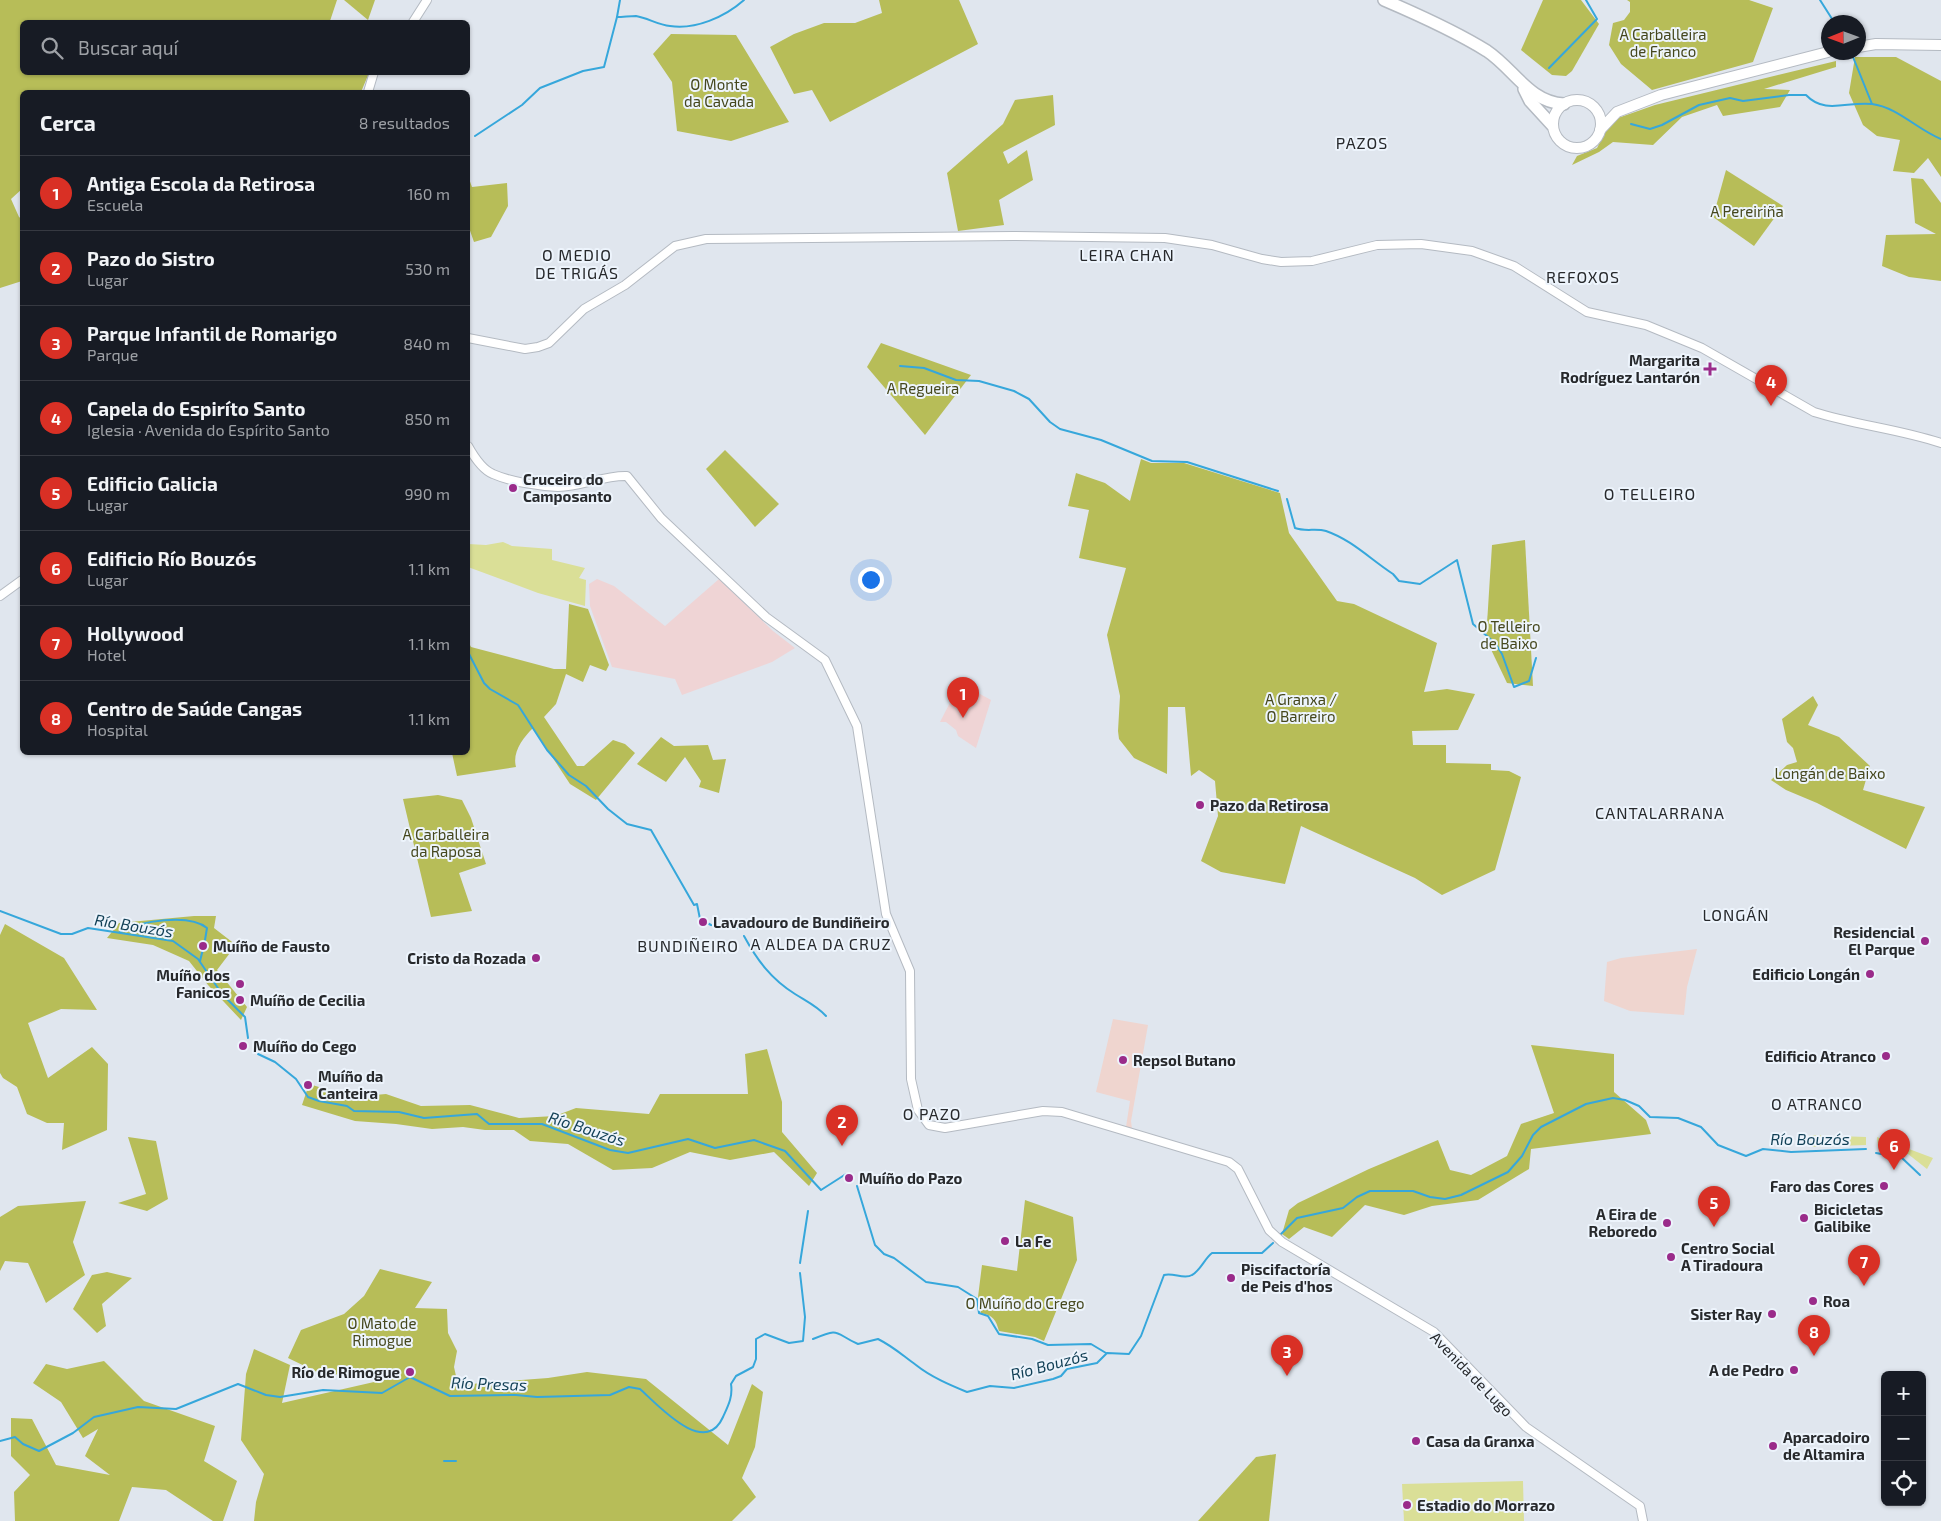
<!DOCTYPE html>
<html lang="es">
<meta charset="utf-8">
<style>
body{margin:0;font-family:"Exo 2",sans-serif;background:#20242c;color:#f1f3f6}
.controls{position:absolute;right:15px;bottom:15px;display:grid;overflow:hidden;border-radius:8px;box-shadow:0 1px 4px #0004}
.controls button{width:45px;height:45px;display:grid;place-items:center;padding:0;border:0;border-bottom:1px solid #363941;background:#171b24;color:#f1f3f6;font:25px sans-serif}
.compass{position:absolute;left:1821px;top:15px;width:45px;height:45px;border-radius:50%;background:#171b24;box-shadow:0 1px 4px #0004;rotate:269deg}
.you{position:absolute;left:870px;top:579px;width:18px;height:18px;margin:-12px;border:4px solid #fff;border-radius:50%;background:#1a73e8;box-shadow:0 0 0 8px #1a73e833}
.badge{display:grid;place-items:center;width:32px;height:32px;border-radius:50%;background:#d93025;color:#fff;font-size:16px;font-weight:700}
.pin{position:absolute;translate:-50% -41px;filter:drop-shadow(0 1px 2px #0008)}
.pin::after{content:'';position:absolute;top:26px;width:18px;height:15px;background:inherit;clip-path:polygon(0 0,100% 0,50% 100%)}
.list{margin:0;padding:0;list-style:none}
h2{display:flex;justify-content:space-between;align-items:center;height:65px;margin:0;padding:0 20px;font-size:21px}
h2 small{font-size:16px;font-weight:400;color:#9ea1a6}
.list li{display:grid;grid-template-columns:32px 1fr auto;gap:15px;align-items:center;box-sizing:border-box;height:75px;padding:0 20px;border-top:1px solid #363941}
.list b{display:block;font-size:19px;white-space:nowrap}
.list p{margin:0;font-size:16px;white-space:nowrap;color:#9ea1a6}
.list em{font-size:16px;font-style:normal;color:#9ea1a6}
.icon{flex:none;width:28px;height:28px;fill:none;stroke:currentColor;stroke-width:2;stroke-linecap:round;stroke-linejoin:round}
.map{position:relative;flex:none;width:1941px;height:1521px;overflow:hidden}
.search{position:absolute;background:#171b24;box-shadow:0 1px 4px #0004;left:20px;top:20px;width:450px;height:55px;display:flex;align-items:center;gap:12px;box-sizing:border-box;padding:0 18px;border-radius:8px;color:#9ea1a6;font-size:19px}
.panel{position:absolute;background:#171b24;box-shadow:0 1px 4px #0004;left:20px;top:90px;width:450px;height:665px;border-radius:8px}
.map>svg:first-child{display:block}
.industrial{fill:#efd5cf}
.education{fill:#efd4d5}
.green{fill:#dadf97}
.forest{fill:#b7bd58}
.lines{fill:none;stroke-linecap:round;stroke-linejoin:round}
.stream{stroke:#36a7db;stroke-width:2}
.minor-casing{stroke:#b4bac2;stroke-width:10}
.major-casing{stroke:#b4bac2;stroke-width:12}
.highway-casing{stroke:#b4bac2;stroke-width:14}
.minor{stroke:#fff;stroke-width:8}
.major{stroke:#fff;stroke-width:10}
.highway{stroke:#fff;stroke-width:11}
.poi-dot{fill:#9a2b8a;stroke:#edf4fc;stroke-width:2}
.labels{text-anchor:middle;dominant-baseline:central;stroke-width:4;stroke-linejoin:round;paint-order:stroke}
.park-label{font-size:15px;fill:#45471d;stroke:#edf4fc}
.poi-label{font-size:15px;font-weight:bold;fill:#27292c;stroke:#edf4fc;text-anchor:start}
.street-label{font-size:15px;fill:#27292c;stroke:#edf4fc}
.neighbourhood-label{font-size:16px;letter-spacing:1px;fill:#27292c;stroke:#edf4fc}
.water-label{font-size:16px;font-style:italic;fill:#113f55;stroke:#edf4fc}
</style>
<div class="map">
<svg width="1941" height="1521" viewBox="0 0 1941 1521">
<rect width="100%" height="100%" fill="#e0e6ee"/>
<!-- industrial -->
<g class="industrial">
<path d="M1697,949L1687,987L1684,1015L1630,1011L1604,1001L1607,962L1621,958Z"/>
<path d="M1113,1019L1148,1025L1131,1121L1132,1129L1126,1127L1130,1101L1096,1092Z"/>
</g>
<!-- education -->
<g class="education">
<path d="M597,579L614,586L665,626L719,579L773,631L795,648L772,662L682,695L675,679L612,667L590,606L589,584Z"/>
<path d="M960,683L991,700L976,748L958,736L956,730L946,722H940Z"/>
</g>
<!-- green -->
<g class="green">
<path d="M503,542L512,546L552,549V560L585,568L579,578L586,580L585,606L538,593L468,567V544L486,545Z"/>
<path d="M1809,1135L1866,1137V1145L1809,1147Z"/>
<path d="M1877,1137L1933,1158L1927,1169L1908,1154L1878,1147Z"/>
<path d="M1523,1481L1524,1521H1404L1402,1484Z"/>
</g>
<!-- forest -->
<g class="forest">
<path d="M0,0H337L330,21L331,22H22V72L369,73L361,92H22V189L11,199L19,217L22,219V281L0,288Z"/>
<path d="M344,0H375L368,20Z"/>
<path d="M879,0H959L978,44L830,122L812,90L794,94L770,47L794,34L824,23H855L882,13Z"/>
<path d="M1543,0H1581L1599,24L1572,71L1566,76L1552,75L1521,50Z"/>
<path d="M1627,0H1749L1773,8L1753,62L1652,90L1621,64L1609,45L1613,23L1624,20L1630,12V2Z"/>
<path d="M671,34L736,35L789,122L731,141L677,131L672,82L653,54Z"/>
<path d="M1855,57H1896L1941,81V177L1928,158L1914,173L1893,171L1900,140L1877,136L1863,125L1849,93Z"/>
<path d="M1836,61V67L1764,89L1790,90L1780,107L1723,116L1717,105L1682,117L1653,145L1613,142L1599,152L1572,165L1577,156L1597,148L1607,129L1618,118L1655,105Z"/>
<path d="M1053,95L1055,125L1003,152L1008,164L1027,150L1033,180L999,200L1004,225L958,231L947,173L1003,124L1015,100Z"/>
<path d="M1726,170L1783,206L1754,246L1713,217Z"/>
<path d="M468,176L472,187L507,183L508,206L491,237L474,242L468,225Z"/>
<path d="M1911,178L1923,179L1941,203V281L1909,277L1882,266L1886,235L1936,234L1915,223Z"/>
<path d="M881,343L971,375L925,435L867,367Z"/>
<path d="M725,450L779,504L755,527L706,469Z"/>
<path d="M1141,459L1151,463H1184L1280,493L1289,533L1337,601L1354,604L1437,643L1424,692L1447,689L1475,694L1458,730L1412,731L1413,745H1446V763L1491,764V770L1509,771L1521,777L1495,870L1442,895L1415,878L1301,826L1285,884L1221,872L1201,861L1218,816L1215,781L1199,770L1191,776L1185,707H1168L1167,774L1134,758L1119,739L1118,731L1120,696L1107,635L1126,568L1079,558L1089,510L1068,506L1076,473L1105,483L1130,501Z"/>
<path d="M1525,540L1533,686L1507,683L1486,639L1492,545Z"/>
<path d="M569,604L588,609L609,665L606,671L590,665L583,682L566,674L556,704L544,717L577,766H584L613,740L625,744L635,753L596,800L570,784L533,728C523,738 512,752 516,767L457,776L452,753L468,752V700L470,697L468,641L471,647L554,669H566Z"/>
<path d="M1813,696L1818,705L1808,725L1839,737L1870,766L1863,790L1925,807L1906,849L1817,803L1786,790L1771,780L1787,765L1797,762L1793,748L1787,742L1782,719Z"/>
<path d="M661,737L674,746L708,745L713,760L726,759L719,793L699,787L701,781L685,757L666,782L637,764Z"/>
<path d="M438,795L462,800L471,818L486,864L459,873L472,911L431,917L403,799Z"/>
<path d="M194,916H216L214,928L236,945L217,970L247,1007L241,1020L208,985L189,961L153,945L107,938L119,923Z"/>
<path d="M5,924L64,958L97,1010L61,1009L28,1023L48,1078L92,1047L108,1064L107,1130L62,1150L64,1123H47L27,1114L17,1087L3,1078L0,1073V935Z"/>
<path d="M1531,1045L1614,1054V1092L1646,1120L1651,1134L1531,1149L1529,1169L1478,1200L1432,1206L1404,1215L1365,1205L1332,1237L1304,1227L1289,1239L1282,1234L1289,1210L1298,1203L1369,1169L1438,1140L1450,1170L1471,1175L1507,1156L1521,1124L1554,1113Z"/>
<path d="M767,1049L782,1102V1132L817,1173L809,1186L774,1152L730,1160L690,1152L652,1168L613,1170L568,1144L530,1141L514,1130H485L463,1127L432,1129L396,1124L355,1121L302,1105L309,1084L352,1097L386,1094L421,1106L470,1105L519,1118L555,1116L576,1108L649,1114L660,1094H748L745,1054Z"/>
<path d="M128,1137L156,1141L168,1199L147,1211L118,1203L146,1194Z"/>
<path d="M1025,1200L1073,1217L1077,1260L1044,1341L1035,1337L999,1331C996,1320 993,1315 981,1313L978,1297L982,1265L1017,1271Z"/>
<path d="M86,1201L73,1242L85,1275L46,1303L28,1263L5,1261L0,1271V1217L18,1206Z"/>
<path d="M380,1269L432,1282L415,1308L447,1309L448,1333L457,1351L454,1367L458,1385L548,1378L587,1372L646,1379L728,1445L752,1384L763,1392L755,1447L742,1478L756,1497L732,1521H254L256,1502L264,1474L241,1440L246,1374L254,1349L290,1365L282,1403L374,1382L389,1370L329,1375L317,1372L288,1358L301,1330L344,1314L364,1296Z"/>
<path d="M107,1272L132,1278L102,1304L106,1326L97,1333L73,1309L92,1275Z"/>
<path d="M104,1361L144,1401L215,1426L204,1461L237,1481L223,1521H213L166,1490L132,1487L119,1521H15L14,1492L30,1475L11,1456V1418L32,1419L56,1465L110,1475L85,1456L98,1429L83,1438L61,1402L33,1383L46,1364L67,1369Z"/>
<path d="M1276,1454L1269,1521H1198L1256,1457Z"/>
</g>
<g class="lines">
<!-- stream -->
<g class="stream">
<path d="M1820,0L1834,22"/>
<path d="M617,17L620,0"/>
<path d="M1853,57L1872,104"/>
<path d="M1549,68L1597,19L1586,0"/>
<path d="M1631,124L1650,129L1662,125L1699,105L1730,98L1743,101L1789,95H1806C1825,115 1847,101 1872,104C1897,107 1918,130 1941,139"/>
<path d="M475,136L522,105L540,88L583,71L604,67L617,17C623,17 630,16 636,16C648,18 658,25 670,26C695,30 725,17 744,0"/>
<path d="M900,366L924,368L956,380L979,381L1014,391L1029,399L1050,422L1060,429L1101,440L1152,461L1187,462L1278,491"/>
<path d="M1287,499L1295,528C1305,532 1316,528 1326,531C1352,540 1370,559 1393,574L1399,581L1420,584L1457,560L1473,624L1495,643L1502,654L1514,687L1529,681L1536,658"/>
<path d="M468,652L484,683L490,689L518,705L547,750L569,775L586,786L608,809L627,824L651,830L694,905L697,904L700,919L711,925L739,928"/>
<path d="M0,911L61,934H72L88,928L173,941L198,959L222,994L245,1017L248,1038"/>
<path d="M120,932C140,921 189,913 207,928L205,940"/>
<path d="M744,936C757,960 771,979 795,994C806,1001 817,1006 826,1016"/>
<path d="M200,961L203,949"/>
<path d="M258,1054L275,1062L296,1079L308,1097L319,1101L347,1106L354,1111L399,1112L424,1118L477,1114L489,1124H542L610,1150L628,1153L688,1139L715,1148L754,1140L785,1151L821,1190L846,1174L852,1179"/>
<path d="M1876,1153L1902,1158L1920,1175"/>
<path d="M857,1186L875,1245L884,1254L894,1258L926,1282L958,1287L977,1299L979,1313L988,1316L999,1334L1032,1339L1048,1345L1091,1344L1106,1353"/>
<path d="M1281,1234L1297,1218L1343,1208L1357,1197L1370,1191H1413L1430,1197L1445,1199L1461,1195L1508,1172L1522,1156L1533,1135L1541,1127L1586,1104L1613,1098L1625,1100L1639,1106L1650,1117L1678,1118L1701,1127L1718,1145L1746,1156L1763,1149L1791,1152L1866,1149"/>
<path d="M800,1263L808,1211"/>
<path d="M813,1339C842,1327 833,1333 858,1344L878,1339C894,1347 902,1355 916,1365C931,1377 950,1385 967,1392L990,1386L1014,1388L1053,1379L1061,1376L1067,1369L1097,1363L1107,1353L1129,1354L1141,1336L1164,1275C1173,1272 1184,1280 1192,1275C1200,1271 1205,1258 1212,1253H1262L1273,1243"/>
<path d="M0,1441L15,1437L23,1444L39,1451L73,1433L94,1417L138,1407L176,1409L238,1384L266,1395L280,1397L323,1390L382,1393L410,1377L450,1396L516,1395L537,1397L610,1395L629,1387L640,1389C658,1405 705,1458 723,1417C728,1406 733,1397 731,1384L736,1376L753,1367L756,1359V1339L765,1334L789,1343L803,1341L805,1317L800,1273"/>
<path d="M444,1461H456"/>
</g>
<!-- minor casing -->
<g class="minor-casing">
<g id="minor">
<path d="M413,22L427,0"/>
<path d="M368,92L374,72"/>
<path d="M468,338L525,349L538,347L549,343L584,309L625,285L675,246L706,239L1013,236L1165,238L1212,245L1262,259L1281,262L1312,261L1377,245L1421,244L1472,251L1514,266L1587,312L1646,325L1702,348L1814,412C1855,425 1899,429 1941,443"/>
<path d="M468,446C473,455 483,470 493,474C511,482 539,486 558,487C581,487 604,475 627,476L661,518L766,617L825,660L857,726L886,914L910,971L911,1079L918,1110L929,1125L945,1128L1043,1111L1062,1112L1229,1162L1238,1169L1269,1230L1282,1242L1434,1332L1526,1427L1640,1506L1643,1521"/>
<path d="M0,596L22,580"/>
</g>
</g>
<!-- major casing -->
<g class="major-casing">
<g id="major">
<path d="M1858,47L1876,44L1941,45"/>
<circle cx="1577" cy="124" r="24"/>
<path d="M1600,130L1617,112L1661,95L1828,52"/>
</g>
</g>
<!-- highway casing -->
<g class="highway-casing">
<g id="highway">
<path d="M1384,0C1419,15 1455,31 1487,51C1514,69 1529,102 1564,104"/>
<path d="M1524,89L1530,101L1552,125"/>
</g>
</g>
<!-- minor -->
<use href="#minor" class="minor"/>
<!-- major -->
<use href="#major" class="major"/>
<!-- highway -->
<use href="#highway" class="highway"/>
</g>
<!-- markers -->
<g class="poi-dot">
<path d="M1707.5 361.5h5v5h5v5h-5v5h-5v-5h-5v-5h5z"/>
<circle cx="513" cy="488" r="5"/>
<circle cx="1200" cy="805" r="5"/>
<circle cx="703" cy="922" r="5"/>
<circle cx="1925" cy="941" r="5"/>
<circle cx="203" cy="946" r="5"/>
<circle cx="536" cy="958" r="5"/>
<circle cx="1870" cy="974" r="5"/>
<circle cx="240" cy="984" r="5"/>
<circle cx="240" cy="1000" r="5"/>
<circle cx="243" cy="1046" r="5"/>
<circle cx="1886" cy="1056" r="5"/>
<circle cx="1123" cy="1060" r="5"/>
<circle cx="308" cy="1085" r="5"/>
<circle cx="849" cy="1178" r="5"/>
<circle cx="1884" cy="1186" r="5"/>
<circle cx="1804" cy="1218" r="5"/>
<circle cx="1667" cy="1223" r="5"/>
<circle cx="1005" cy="1241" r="5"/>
<circle cx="1671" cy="1257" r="5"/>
<circle cx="1231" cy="1278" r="5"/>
<circle cx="1813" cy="1301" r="5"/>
<circle cx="1772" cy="1314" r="5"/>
<circle cx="1794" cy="1370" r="5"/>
<circle cx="410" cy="1372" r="5"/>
<circle cx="1416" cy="1441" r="5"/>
<circle cx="1773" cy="1446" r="5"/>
<circle cx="1407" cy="1505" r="5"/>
</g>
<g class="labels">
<!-- park labels -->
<g class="park-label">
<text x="1663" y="34">A Carballeira<tspan x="1663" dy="17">de Franco</tspan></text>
<text x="719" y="84">O Monte<tspan x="719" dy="17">da Cavada</tspan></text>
<text x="1747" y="211">A Pereiriña</text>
<text x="923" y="388">A Regueira</text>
<text x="1509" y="626">O Telleiro<tspan x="1509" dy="17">de Baixo</tspan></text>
<text x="1301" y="699">A Granxa /<tspan x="1301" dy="17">O Barreiro</tspan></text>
<text x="1830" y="773">Longán de Baixo</text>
<text x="446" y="834">A Carballeira<tspan x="446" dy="17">da Raposa</tspan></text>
<text x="1025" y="1303">O Muíño do Crego</text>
<text x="382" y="1323">O Mato de<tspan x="382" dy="17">Rimogue</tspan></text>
</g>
<!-- poi labels -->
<g class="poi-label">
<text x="1700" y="360" text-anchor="end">Margarita<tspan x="1700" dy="17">Rodríguez Lantarón</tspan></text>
<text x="523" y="479">Cruceiro do<tspan x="523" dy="17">Camposanto</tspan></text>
<text x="1210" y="805">Pazo da Retirosa</text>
<text x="713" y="922">Lavadouro de Bundiñeiro</text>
<text x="1915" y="932" text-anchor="end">Residencial<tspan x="1915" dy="17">El Parque</tspan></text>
<text x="213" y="946">Muíño de Fausto</text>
<text x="526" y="958" text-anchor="end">Cristo da Rozada</text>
<text x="1860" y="974" text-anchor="end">Edificio Longán</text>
<text x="230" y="975" text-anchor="end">Muíño dos<tspan x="230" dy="17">Fanicos</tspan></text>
<text x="250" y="1000">Muíño de Cecilia</text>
<text x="253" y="1046">Muíño do Cego</text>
<text x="1876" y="1056" text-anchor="end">Edificio Atranco</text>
<text x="1133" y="1060">Repsol Butano</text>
<text x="318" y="1076">Muíño da<tspan x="318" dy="17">Canteira</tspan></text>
<text x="859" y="1178">Muíño do Pazo</text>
<text x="1874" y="1186" text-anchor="end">Faro das Cores</text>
<text x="1814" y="1209">Bicicletas<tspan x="1814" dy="17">Galibike</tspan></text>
<text x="1657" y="1214" text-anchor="end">A Eira de<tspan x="1657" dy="17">Reboredo</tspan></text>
<text x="1015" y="1241">La Fe</text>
<text x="1681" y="1248">Centro Social<tspan x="1681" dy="17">A Tiradoura</tspan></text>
<text x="1241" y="1269">Piscifactoría<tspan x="1241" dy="17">de Peis d'hos</tspan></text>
<text x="1823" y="1301">Roa</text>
<text x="1762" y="1314" text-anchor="end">Sister Ray</text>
<text x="1784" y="1370" text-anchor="end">A de Pedro</text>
<text x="400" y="1372" text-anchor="end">Río de Rimogue</text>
<text x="1783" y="1437">Aparcadoiro<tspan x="1783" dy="17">de Altamira</tspan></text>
<text x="1426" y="1441">Casa da Granxa</text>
<text x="1417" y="1505">Estadio do Morrazo</text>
</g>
<!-- street labels -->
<g class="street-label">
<text transform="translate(1472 1374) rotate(46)">Avenida de Lugo</text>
</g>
<!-- neighbourhood labels -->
<g class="neighbourhood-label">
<text x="1362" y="142">PAZOS</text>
<text x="577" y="254">O MEDIO<tspan x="577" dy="18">DE TRIGÁS</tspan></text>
<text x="1127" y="254">LEIRA CHAN</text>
<text x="1583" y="276">REFOXOS</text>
<text x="1650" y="493">O TELLEIRO</text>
<text x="1660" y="812">CANTALARRANA</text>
<text x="1736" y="914">LONGÁN</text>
<text x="821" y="943">A ALDEA DA CRUZ</text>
<text x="688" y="945">BUNDIÑEIRO</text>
<text x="1817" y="1103">O ATRANCO</text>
<text x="932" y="1113">O PAZO</text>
</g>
<!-- water labels -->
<g class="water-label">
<text transform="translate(134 925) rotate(9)">Río Bouzós</text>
<text transform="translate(587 1128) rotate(18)">Río Bouzós</text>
<text x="1810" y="1138">Río Bouzós</text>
<text transform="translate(1049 1364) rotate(-15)">Río Bouzós</text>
<text transform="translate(489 1383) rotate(2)">Río Presas</text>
</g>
</g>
</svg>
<div class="controls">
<button>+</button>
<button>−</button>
<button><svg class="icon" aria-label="locate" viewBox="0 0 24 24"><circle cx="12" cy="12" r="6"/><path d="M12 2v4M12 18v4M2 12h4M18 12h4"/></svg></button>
</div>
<svg class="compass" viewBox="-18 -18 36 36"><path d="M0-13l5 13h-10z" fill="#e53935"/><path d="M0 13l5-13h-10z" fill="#9ea1a6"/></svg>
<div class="you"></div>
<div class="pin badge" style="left:963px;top:718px">1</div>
<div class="pin badge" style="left:842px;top:1146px">2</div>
<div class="pin badge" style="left:1287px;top:1376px">3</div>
<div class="pin badge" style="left:1771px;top:406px">4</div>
<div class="pin badge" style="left:1714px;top:1227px">5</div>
<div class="pin badge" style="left:1894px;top:1170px">6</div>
<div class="pin badge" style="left:1864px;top:1286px">7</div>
<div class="pin badge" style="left:1814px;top:1356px">8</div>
<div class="search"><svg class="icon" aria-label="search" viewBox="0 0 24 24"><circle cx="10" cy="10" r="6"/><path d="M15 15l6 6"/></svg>Buscar aquí</div>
<section class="panel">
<h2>Cerca<small>8 resultados</small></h2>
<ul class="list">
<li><span class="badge">1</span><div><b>Antiga Escola da Retirosa</b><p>Escuela</p></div><em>160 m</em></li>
<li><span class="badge">2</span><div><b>Pazo do Sistro</b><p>Lugar</p></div><em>530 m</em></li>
<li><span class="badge">3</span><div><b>Parque Infantil de Romarigo</b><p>Parque</p></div><em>840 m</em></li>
<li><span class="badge">4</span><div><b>Capela do Espiríto Santo</b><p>Iglesia · Avenida do Espírito Santo</p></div><em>850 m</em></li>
<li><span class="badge">5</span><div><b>Edificio Galicia</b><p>Lugar</p></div><em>990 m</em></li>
<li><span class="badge">6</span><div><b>Edificio Río Bouzós</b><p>Lugar</p></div><em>1.1 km</em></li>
<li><span class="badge">7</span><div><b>Hollywood</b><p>Hotel</p></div><em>1.1 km</em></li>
<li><span class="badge">8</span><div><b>Centro de Saúde Cangas</b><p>Hospital</p></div><em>1.1 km</em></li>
</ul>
</section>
</div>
